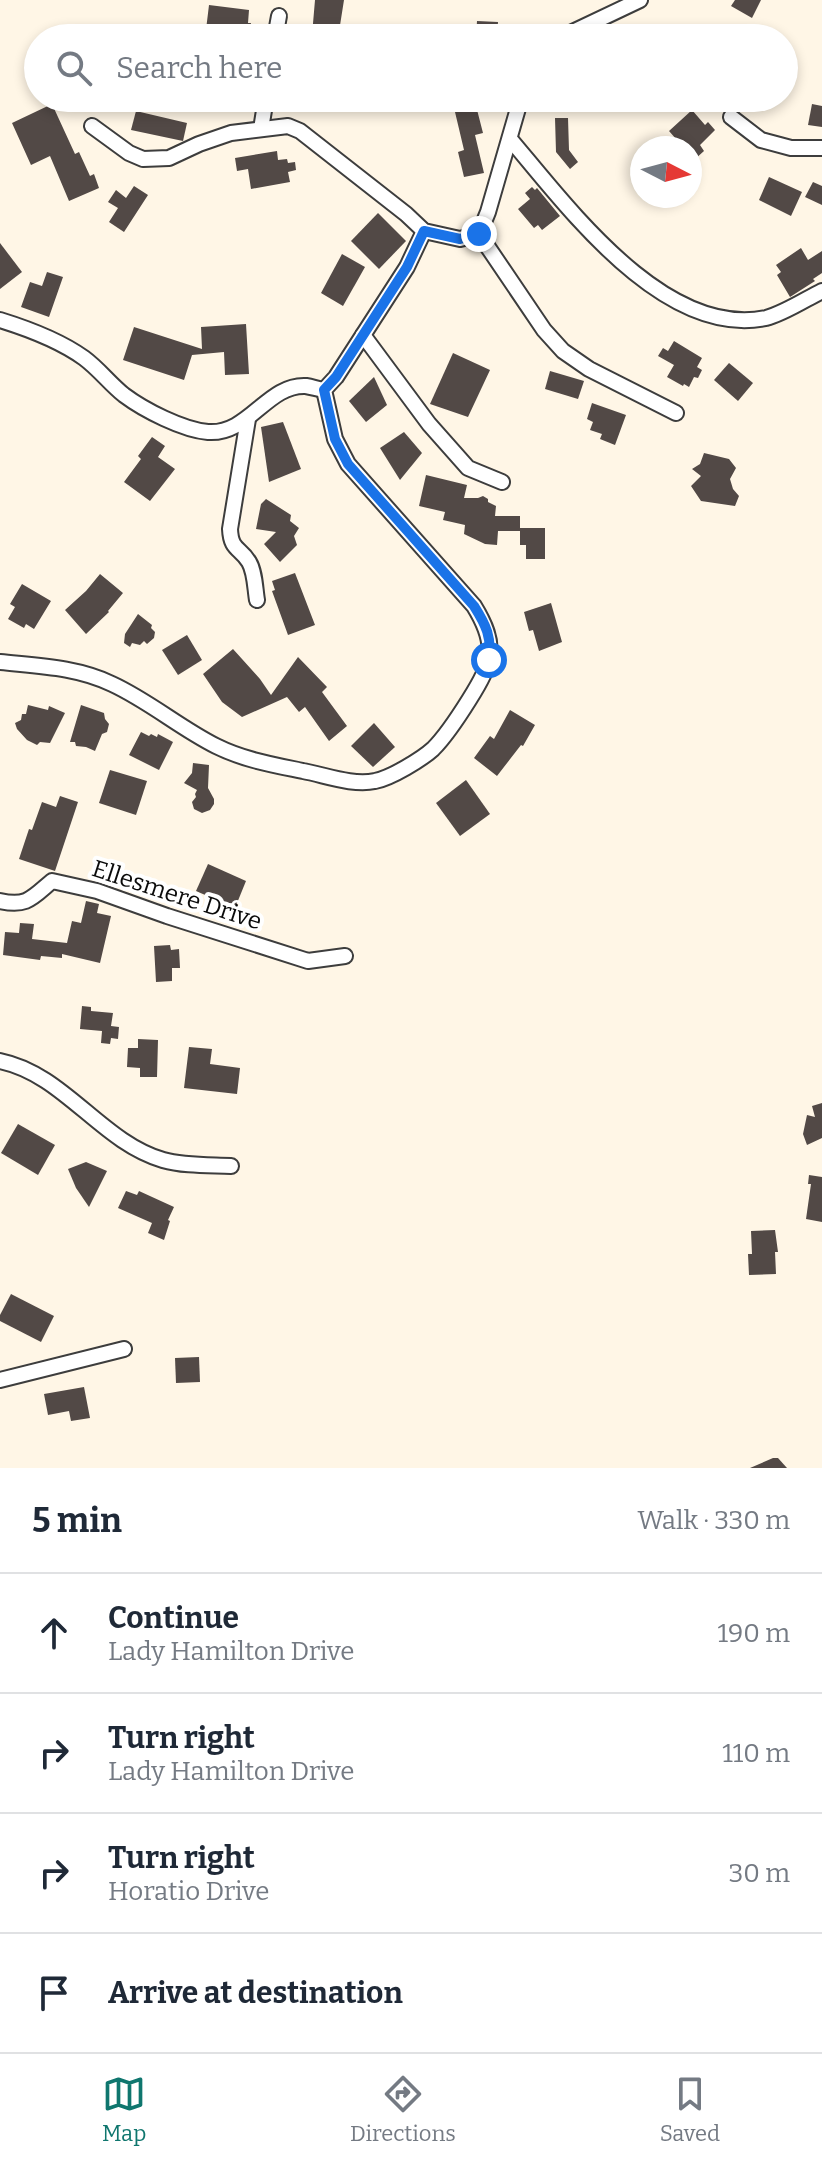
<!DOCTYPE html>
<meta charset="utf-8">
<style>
body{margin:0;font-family:Bitter,serif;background:#f2f2f3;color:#1f2937}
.compass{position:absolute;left:630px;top:136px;width:72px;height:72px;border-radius:50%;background:#fff;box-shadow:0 4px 12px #0003;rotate:96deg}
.stop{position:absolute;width:24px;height:24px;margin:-18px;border:6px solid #1a73e8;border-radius:50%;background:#fff}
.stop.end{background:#1a73e8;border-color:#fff;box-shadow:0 2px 8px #0008}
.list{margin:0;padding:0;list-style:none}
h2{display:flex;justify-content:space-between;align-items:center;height:104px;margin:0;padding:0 32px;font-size:34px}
h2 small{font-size:26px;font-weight:400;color:#747a83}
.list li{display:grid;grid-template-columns:52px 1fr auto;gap:24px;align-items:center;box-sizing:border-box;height:120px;padding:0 32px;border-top:2px solid #e0e1e3}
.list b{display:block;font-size:30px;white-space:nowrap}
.list p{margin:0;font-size:26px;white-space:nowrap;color:#747a83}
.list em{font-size:26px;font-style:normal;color:#747a83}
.icon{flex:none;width:44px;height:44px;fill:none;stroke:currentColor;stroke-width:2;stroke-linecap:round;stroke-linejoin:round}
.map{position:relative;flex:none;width:822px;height:1468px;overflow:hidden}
.search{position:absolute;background:#fff;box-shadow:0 4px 12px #0003;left:24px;right:24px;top:24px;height:88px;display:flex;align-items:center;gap:20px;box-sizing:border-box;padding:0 28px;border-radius:44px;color:#747a83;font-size:30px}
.sheet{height:584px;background:#fff}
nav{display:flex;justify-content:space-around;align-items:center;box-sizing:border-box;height:112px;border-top:2px solid #e0e1e3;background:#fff;font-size:22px;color:#747a83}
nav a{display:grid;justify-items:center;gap:4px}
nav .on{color:#0f766e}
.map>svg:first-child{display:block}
.building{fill:#524946}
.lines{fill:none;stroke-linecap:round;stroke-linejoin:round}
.minor-casing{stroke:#3d3d3d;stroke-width:18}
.minor{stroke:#fff;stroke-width:14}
.route{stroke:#1a73e8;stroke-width:10}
.labels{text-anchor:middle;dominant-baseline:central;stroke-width:8;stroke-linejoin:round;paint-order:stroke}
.street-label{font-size:24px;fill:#0a0a0a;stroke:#fff}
</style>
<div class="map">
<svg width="822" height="1468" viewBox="0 0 822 1468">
<rect width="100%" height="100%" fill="#fff6e6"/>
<!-- building -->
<g class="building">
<path d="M315,0H344L338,38H319V36L312,35Z"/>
<path d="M735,0H761L752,18L731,6Z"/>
<path d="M209,5L249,10L248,23H251L249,35H244V38H205Z"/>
<path d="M477,21L498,22L497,38H476Z"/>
<path d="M210,98H249V105L211,108Z"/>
<path d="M276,98H306L304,109L275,104Z"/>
<path d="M458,98H474L483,133L475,135L484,173L464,177L458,152L464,150L455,112L460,111Z"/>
<path d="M52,104L75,154L79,152L90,176L94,174L99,188L69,201L50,156L31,165L12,123Z"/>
<path d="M812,104L822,106V127L808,125Z"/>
<path d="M692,110L705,125L708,122L715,130L700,145L704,151L694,160L690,155V148H684L669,131Z"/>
<path d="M136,111L187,123L183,141L131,130Z"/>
<path d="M555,118H568L569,150L578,162L570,169L556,152Z"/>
<path d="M277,151L278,160L287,159L288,163L295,162L296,170L288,172L290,182L251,189L248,169L237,171L235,158Z"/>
<path d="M769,177L802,192L791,216L759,200Z"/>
<path d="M813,182L822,186V205L805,197Z"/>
<path d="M134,186L148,195L124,232L109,222L118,208L108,202L116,190L126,198Z"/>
<path d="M532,187L535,190L537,188L560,216L542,230L538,225L534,228L518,209L530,199L525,193Z"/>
<path d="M378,213L406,241L379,269L351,241Z"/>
<path d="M0,243L22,272L0,289Z"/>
<path d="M801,248L808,260L822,251V273L813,279L815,281L790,297L777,275L781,272L776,265Z"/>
<path d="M342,254L365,267L343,306L321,293Z"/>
<path d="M47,272L63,277L49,317L21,307L30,282L42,286Z"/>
<path d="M246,324L249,374L225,375L224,352L192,355L184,380L123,360L134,327L202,349L201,327Z"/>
<path d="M674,341L702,358L697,367L702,370L698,378L694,377L689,387L684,384L683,386L667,377L674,365L658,356L663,348L668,351Z"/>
<path d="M453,353L490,370L468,417L430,404Z"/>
<path d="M729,363L753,383L738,401L714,380Z"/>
<path d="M550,371L584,381L578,399L545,389Z"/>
<path d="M374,377L387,405L366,422L349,401Z"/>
<path d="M592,403L626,415L615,445L600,439L602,434L590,430L593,422L587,419Z"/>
<path d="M283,422L301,469L269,482L261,427Z"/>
<path d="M404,432L422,453L400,480L380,448Z"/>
<path d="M152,437L165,446L158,457L175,469L150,501L124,482L141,459L138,456Z"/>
<path d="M704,453L729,459L736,468L730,479L733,489L739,496L735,506L701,501L691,486L701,476L692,469L700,464Z"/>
<path d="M426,475L467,485L464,498H478L483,496L488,499V502L496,506L495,516H520V528H545V559H526V545H520V531H498L497,545L485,544L464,534L465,525L443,520L445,512L419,506Z"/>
<path d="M266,499L291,515L290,521L299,528L294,536L297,545L280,562L264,544L276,532L256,529L261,504Z"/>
<path d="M295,573L315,625L288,635L272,591L275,590L272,581Z"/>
<path d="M100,574L123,593L108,611L109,612L86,634L65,610L86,591Z"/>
<path d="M22,584L51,601L34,629L26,624L24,628L8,619L15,607L10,604Z"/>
<path d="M551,603L562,642L539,651L533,630L529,631L524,612Z"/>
<path d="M138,614L152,625L151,628L155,632L154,638L147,644L144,641L140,645L132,643L130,647L124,643L125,634Z"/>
<path d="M187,635L202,660L178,675L162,650Z"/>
<path d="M233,649L260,679L271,695L298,657L327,687L322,692L347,726L329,741L305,707L299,712L287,697L242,717L222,702L203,674Z"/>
<path d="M28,705L48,710L49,706L65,713L50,743L40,742L37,745L27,740L17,729L15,723L21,720L22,714H26Z"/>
<path d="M81,705L104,713L105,719L109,724L107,732L102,734L95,751L86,747L76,746L75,742H70Z"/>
<path d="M510,710L535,725L523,746L521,745L497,776L474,758L490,736L494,739Z"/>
<path d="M374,723L395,747L373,767L351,746Z"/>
<path d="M141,732L149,736L151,734L157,737L158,734L173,742L159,770L129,755Z"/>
<path d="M193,763L209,765L208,788L214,799V804L210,810L202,813L194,809L192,802L196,797L195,794L197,790L184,783L192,773Z"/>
<path d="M110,770L147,781L136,815L99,803Z"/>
<path d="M466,780L490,814L460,836L436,803Z"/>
<path d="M60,796L78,802L55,871L19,859L29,829L32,830L42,802L56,807Z"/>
<path d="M208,864L246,881L235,908L196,891Z"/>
<path d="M86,901L99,904L97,913L111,916L100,963L62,954V958L41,956L40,960L3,955L5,932L19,933L20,923L34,924L32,939L67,943L72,921L81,923Z"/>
<path d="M170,945L171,950L179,949L180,968H172V981L156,982L154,946Z"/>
<path d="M82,1006L91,1007V1011L113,1013L111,1026L119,1027L118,1039L111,1038L110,1044L101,1043L102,1031L80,1029Z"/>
<path d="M138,1039L158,1040L157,1077H140V1068L127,1067L128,1048H138Z"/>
<path d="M189,1047L212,1049L210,1064L240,1068L237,1094L184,1088Z"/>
<path d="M822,1103V1138L807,1145L803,1134L807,1115L815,1117L812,1106Z"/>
<path d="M18,1124L55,1145L38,1175L1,1153Z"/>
<path d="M86,1162L107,1171L89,1207L76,1188L68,1169Z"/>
<path d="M809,1175L822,1177V1222L806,1219L811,1184H808Z"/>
<path d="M126,1191L137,1195L139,1191L174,1207L168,1220L170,1221L164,1240L148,1233L152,1223L118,1208Z"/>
<path d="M775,1230L778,1252H775L776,1274L749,1275L748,1254H752L751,1231Z"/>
<path d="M11,1294L54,1316L41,1342L0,1321V1315Z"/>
<path d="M199,1357L200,1382L176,1383L175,1358Z"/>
<path d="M84,1387L90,1418L71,1421L69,1411L48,1415L44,1394Z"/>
<path d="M773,1458H778L787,1468H750Z"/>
</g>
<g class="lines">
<!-- minor casing -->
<g class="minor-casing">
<g id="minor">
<path d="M275,38L279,16"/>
<path d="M560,38L640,0"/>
<path d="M731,117L761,140L791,148H822"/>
<path d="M92,126L129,153L143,159L169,158L199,144L231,133L288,126L300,131L406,214L424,231L460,239L479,234L488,212L521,98"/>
<path d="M261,129L266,98"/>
<path d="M510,139C567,206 664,339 766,318C783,314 806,299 822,291"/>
<path d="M479,234L544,330L563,351L589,369L676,413"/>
<path d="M0,320C29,329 59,340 84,358C99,369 110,384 124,395C144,410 183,430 208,432C249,435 267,384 306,386C312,387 318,389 324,390"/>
<path d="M363,335L429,424L468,468L502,482"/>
<path d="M248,419L230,529C231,551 240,547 249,562C255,572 255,588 257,600"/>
<path d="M0,662C38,666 77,667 112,684C149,701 180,728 216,746C244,760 274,765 303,771C325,775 353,786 375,781C391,778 422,759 433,749C447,735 459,716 469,700C493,662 498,645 474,606L348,464L335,439L324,390L336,377L407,267L424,231"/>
<path d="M0,901C27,907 32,898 52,881L97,891L167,916L308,961L345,956"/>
<path d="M0,1061C64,1074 101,1142 163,1160C184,1166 209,1165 231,1166"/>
<path d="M0,1380L124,1349"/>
</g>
</g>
<!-- minor -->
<use href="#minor" class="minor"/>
</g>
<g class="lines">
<!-- route -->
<path class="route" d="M479,234L460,239L424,231L407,267L336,377L324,390L335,439L348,464L474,606C486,625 492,637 489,660"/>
</g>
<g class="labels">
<!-- street labels -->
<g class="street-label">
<text transform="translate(177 895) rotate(18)">Ellesmere Drive</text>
</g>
</g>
</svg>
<svg class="compass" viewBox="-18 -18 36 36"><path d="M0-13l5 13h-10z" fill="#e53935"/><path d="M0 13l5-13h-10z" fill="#747a83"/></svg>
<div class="stop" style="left:489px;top:660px"></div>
<div class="stop end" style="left:479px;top:234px"></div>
<div class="search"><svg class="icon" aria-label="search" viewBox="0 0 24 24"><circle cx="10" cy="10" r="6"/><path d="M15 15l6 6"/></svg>Search here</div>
</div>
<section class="sheet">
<h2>5 min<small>Walk · 330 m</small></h2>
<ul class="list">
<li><svg class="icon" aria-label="ahead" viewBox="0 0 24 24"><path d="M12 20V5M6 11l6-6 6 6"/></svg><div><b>Continue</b><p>Lady Hamilton Drive</p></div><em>190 m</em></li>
<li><svg class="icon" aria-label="right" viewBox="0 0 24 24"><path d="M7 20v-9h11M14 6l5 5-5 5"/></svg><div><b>Turn right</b><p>Lady Hamilton Drive</p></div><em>110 m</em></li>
<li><svg class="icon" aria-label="right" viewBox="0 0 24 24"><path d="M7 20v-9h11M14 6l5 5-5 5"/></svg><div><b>Turn right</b><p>Horatio Drive</p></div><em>30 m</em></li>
<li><svg class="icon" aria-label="arrive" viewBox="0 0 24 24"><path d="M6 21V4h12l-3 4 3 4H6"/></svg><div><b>Arrive at destination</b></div></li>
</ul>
</section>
<nav>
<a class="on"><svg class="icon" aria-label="map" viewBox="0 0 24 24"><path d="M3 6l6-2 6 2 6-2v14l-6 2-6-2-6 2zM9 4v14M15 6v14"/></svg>Map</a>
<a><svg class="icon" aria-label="directions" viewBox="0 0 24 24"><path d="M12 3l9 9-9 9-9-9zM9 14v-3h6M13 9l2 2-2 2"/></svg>Directions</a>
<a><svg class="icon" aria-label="saved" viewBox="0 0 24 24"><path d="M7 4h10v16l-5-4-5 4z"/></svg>Saved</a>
</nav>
